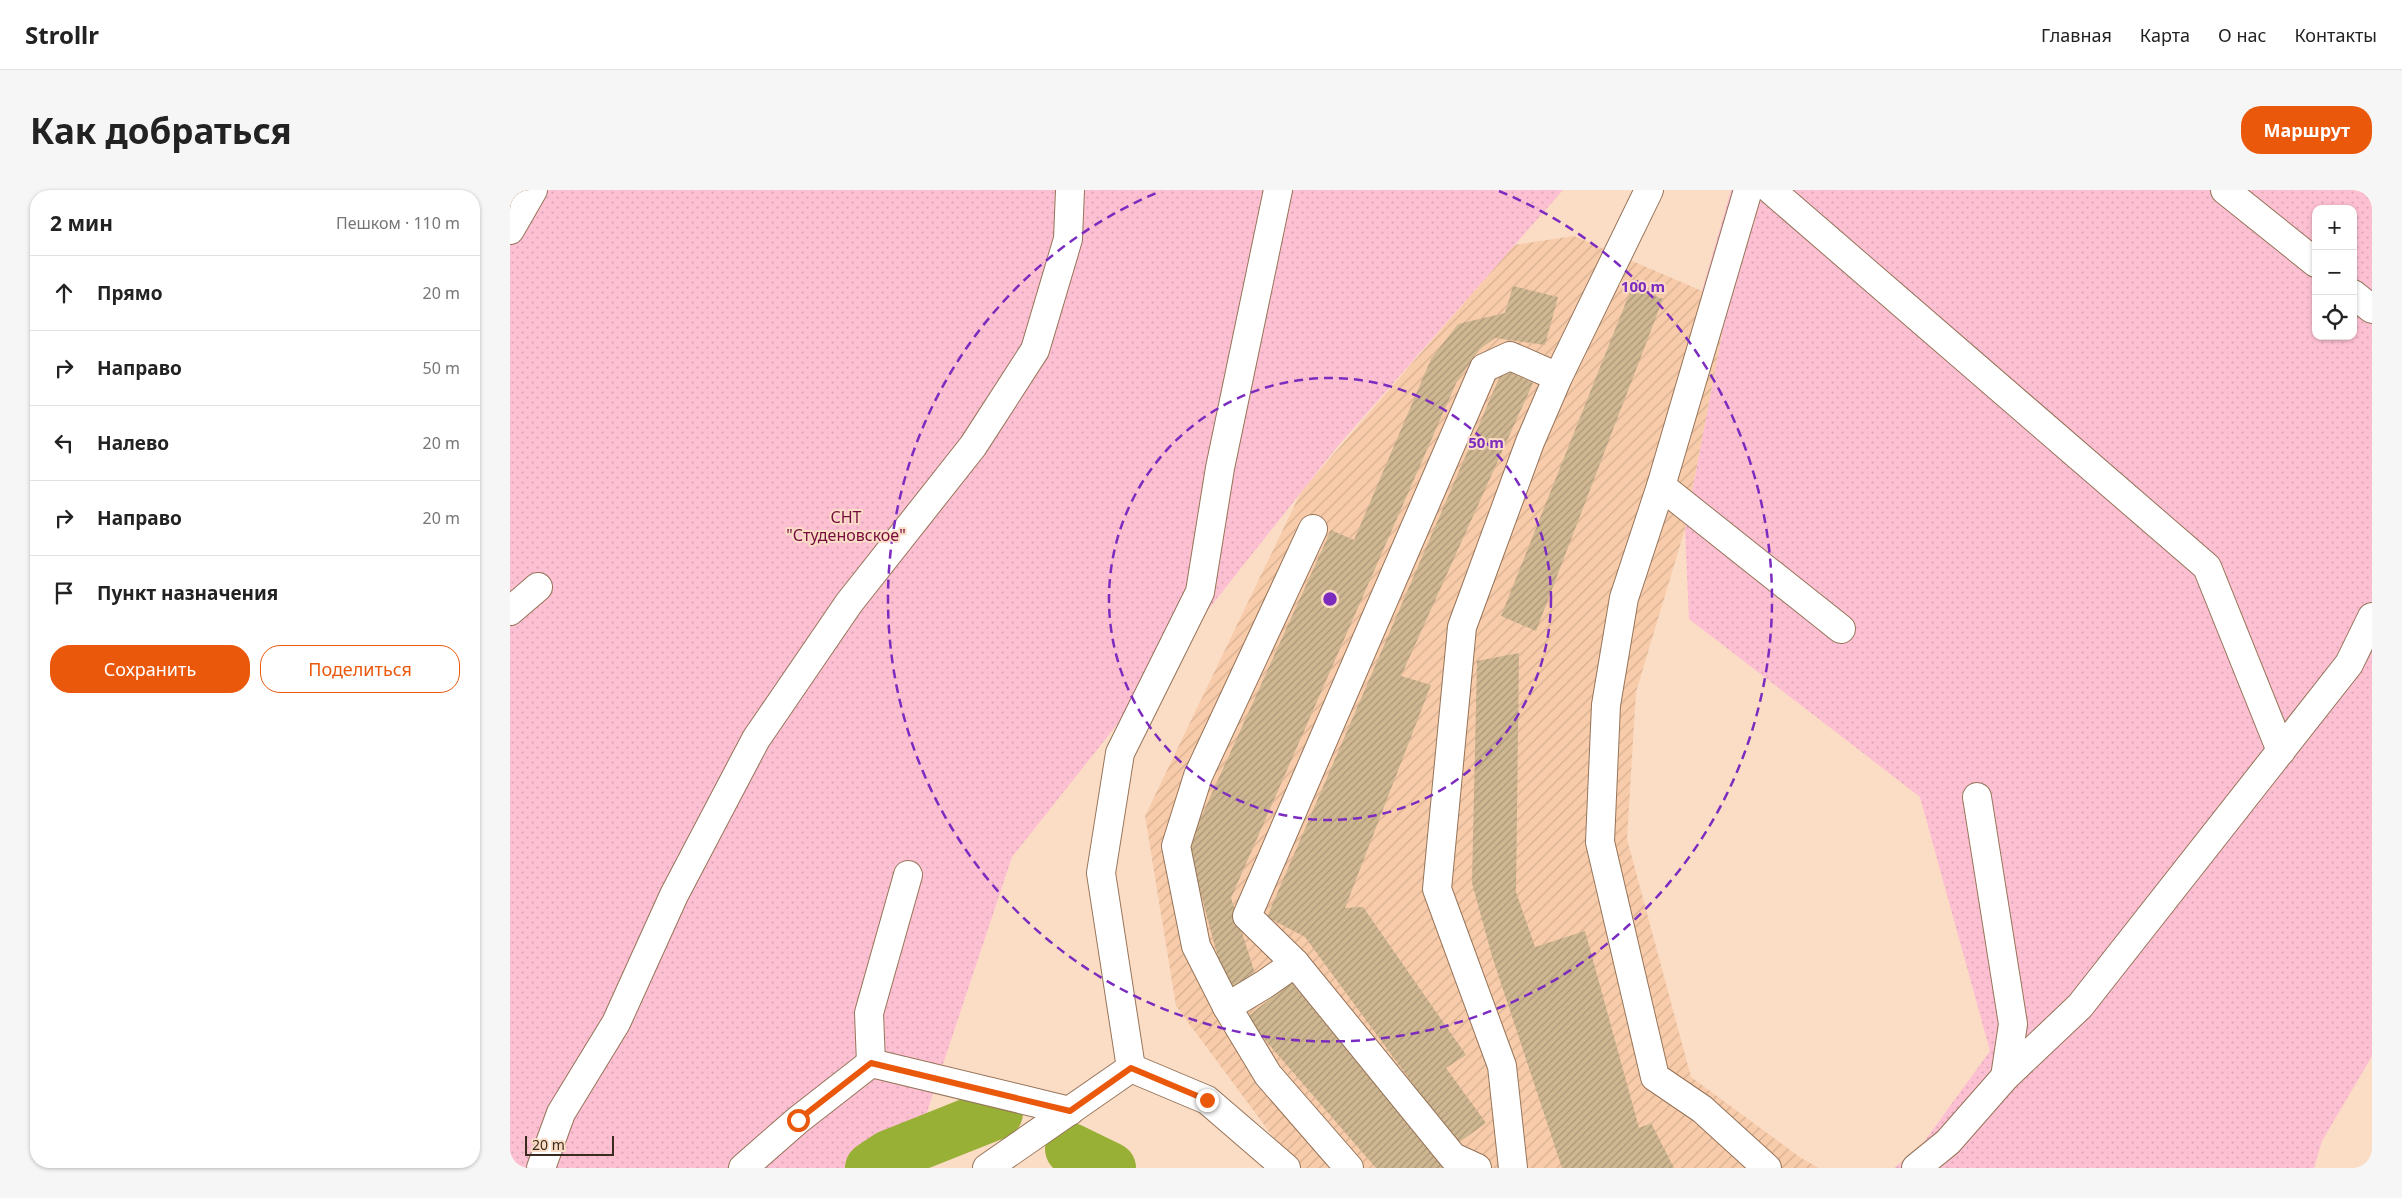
<!DOCTYPE html>
<html lang="ru">
<meta charset="utf-8">
<style>
body{margin:0;font-family:"Noto Sans",sans-serif;background:#f6f6f6;color:#222}
.controls{position:absolute;right:15px;top:15px;display:grid;overflow:hidden;border-radius:10px;box-shadow:0 1px 4px #0004}
.controls button{width:45px;height:45px;display:grid;place-items:center;padding:0;border:0;border-bottom:1px solid #e0e0e0;background:#fff;color:#222;font:25px sans-serif}
.scale{position:absolute;left:15px;bottom:12px;width:89px;box-sizing:border-box;padding-left:5px;border:2px solid #3a2b20;border-top:0;font-size:14px;line-height:18px;white-space:nowrap;color:#3a2b20;-webkit-text-stroke:4px #fbdcc5;paint-order:stroke}
.stop{position:absolute;width:15px;height:15px;margin:-11px;border:4px solid #ea580c;border-radius:50%;background:#fff}
.stop.end{background:#ea580c;border-color:#fff;box-shadow:0 1px 5px #0008}
.list{margin:0;padding:0;list-style:none}
h2{display:flex;justify-content:space-between;align-items:center;height:65px;margin:0;padding:0 20px;font-size:21px}
h2 small{font-size:16px;font-weight:400;color:#767676}
.list li{display:grid;grid-template-columns:32px 1fr auto;gap:15px;align-items:center;box-sizing:border-box;height:75px;padding:0 20px;border-top:1px solid #e0e0e0}
.list b{display:block;font-size:19px;white-space:nowrap}
.list em{font-size:16px;font-style:normal;color:#767676}
.actions{display:flex;gap:10px;padding:15px 20px}
.actions a{flex:1;padding:11px 0;border:1px solid #ea580c;border-radius:20px;text-align:center;font-size:18px;color:#ea580c}
.actions .main{background:#ea580c;color:#fff}
.icon{flex:none;width:28px;height:28px;fill:none;stroke:currentColor;stroke-width:2;stroke-linecap:round;stroke-linejoin:round}
.map{position:relative;flex:none;width:1862px;height:978px;overflow:hidden;border-radius:20px}
header{display:flex;align-items:center;gap:30px;box-sizing:border-box;height:70px;padding:0 25px;background:#fff;border-bottom:1px solid #e0e0e0}
header strong{font-size:24px}
nav{display:flex;gap:28px;margin-inline-start:auto;font-size:18px}
.intro{display:flex;align-items:center;justify-content:space-between;box-sizing:border-box;height:120px;padding:0 30px}
h1{margin:0;font-size:35px}
.button{padding:12px 22px;border-radius:20px;background:#ea580c;color:#fff;font-size:18px;font-weight:700}
main{display:flex;gap:30px;padding:0 30px}
aside{flex:1;background:#fff;border-radius:20px;box-shadow:0 1px 4px #0004}
.map>svg:first-child{display:block}
.industrial{fill:url(#industrial-furrows)}
.grass{fill:url(#grass-dots);fill-rule:evenodd}
.lines{fill:none;stroke-linecap:round;stroke-linejoin:round}
.river{stroke:#99b036;stroke-width:52}
.building{fill:url(#building-hatch)}
.minor-casing{stroke:#967459;stroke-width:30}
.minor{stroke:#fff;stroke-width:28}
.route{stroke:#ea580c;stroke-width:6}
.ring{fill:none;stroke:#7b2cbf;stroke-width:2.5;stroke-dasharray:9 6}
.labels{text-anchor:middle;dominant-baseline:central;stroke-width:4;stroke-linejoin:round;paint-order:stroke}
.park-label{font-size:16px;fill:#750b3e;stroke:#fbdcc5}
.centre{fill:#7b2cbf;stroke:#fbdcc5;stroke-width:2.5}
.ring-label{font-size:15px;text-anchor:middle;font-weight:bold;fill:#7b2cbf;stroke:#fbdcc5;stroke-width:4;stroke-linejoin:round;paint-order:stroke}
</style>
<header>
<strong>Strollr</strong>
<nav><a>Главная</a><a>Карта</a><a>О нас</a><a>Контакты</a></nav>
</header>
<div class="intro"><h1>Как добраться</h1><a class="button">Маршрут</a></div>
<main>
<aside>
<h2>2 мин<small>Пешком · 110 m</small></h2>
<ul class="list">
<li><svg class="icon" aria-label="ahead" viewBox="0 0 24 24"><path d="M12 20V5M6 11l6-6 6 6"/></svg><div><b>Прямо</b></div><em>20 m</em></li>
<li><svg class="icon" aria-label="right" viewBox="0 0 24 24"><path d="M7 20v-9h11M14 6l5 5-5 5"/></svg><div><b>Направо</b></div><em>50 m</em></li>
<li><svg class="icon" aria-label="left" viewBox="0 0 24 24"><path d="M17 20v-9H6M10 6l-5 5 5 5"/></svg><div><b>Налево</b></div><em>20 m</em></li>
<li><svg class="icon" aria-label="right" viewBox="0 0 24 24"><path d="M7 20v-9h11M14 6l5 5-5 5"/></svg><div><b>Направо</b></div><em>20 m</em></li>
<li><svg class="icon" aria-label="arrive" viewBox="0 0 24 24"><path d="M6 21V4h12l-3 4 3 4H6"/></svg><div><b>Пункт назначения</b></div></li>
</ul>
<div class="actions"><a class="main">Сохранить</a><a>Поделиться</a></div>
</aside>
<div class="map">
<svg width="1862" height="978" viewBox="0 0 1862 978">
<defs>
<pattern id="industrial-furrows" width="10" height="10" patternUnits="userSpaceOnUse" patternTransform="scale(1.25)"><rect width="10" height="10" fill="#f8ccaa"/><path d="M-1 1l2-2M0 10L10 0M9 11l2-2" fill="none" stroke="#d5af92"/></pattern>
<pattern id="grass-dots" width="8" height="8" patternUnits="userSpaceOnUse" patternTransform="scale(1.25)"><rect width="8" height="8" fill="#fdc0d2"/><path d="M2 2h.1M6 6h.1" fill="none" stroke="#daa5b4" stroke-width="1.8" stroke-linecap="round"/></pattern>
<pattern id="building-hatch" width="6" height="6" patternUnits="userSpaceOnUse" patternTransform="scale(1.25)"><rect width="6" height="6" fill="#cfb792"/><path d="M-1 1l2-2M0 6l6-6M5 7l2-2" fill="none" stroke="#a99577"/></pattern>
</defs>
<rect width="100%" height="100%" fill="#fbdcc5"/>
<!-- industrial -->
<path class="industrial" d="M1064,46L1192,101L1213,139L1175,339L1126,502L1117,649L1181,887L1291,968L1309,978H786L666,816L635,626L791,302L1004,55Z"/>
<!-- grass -->
<g class="grass">
<path d="M0,0H1053L827,257L502,667L411,940L345,978H0Z"/>
<path d="M1221,0H1862V866L1812,951L1804,978H1384L1411,956L1480,861L1410,607L1179,429L1175,339L1213,139L1192,101ZM1806,19H1843V146H1806Z"/>
</g>
<g class="lines">
<!-- river -->
<g class="river">
<path d="M561,959L600,978"/>
<path d="M361,978L379,966L487,923"/>
</g>
</g>
<!-- building -->
<g class="building">
<path d="M1003,96L1048,107L1035,155L985,148L970,159L947,191L721,708L747,790L717,801L678,656L821,340L844,350L921,169L948,134L995,123Z"/>
<path d="M1122,97L1153,109L1026,441L991,426Z"/>
<path d="M993,179L1023,193L891,486L921,495L835,718L853,717L956,865L936,878L976,933L947,954L795,747L757,727Z"/>
<path d="M1009,463L1006,702L1025,757L1075,741L1129,938L1141,933L1164,978H1052L982,766L962,693L967,471Z"/>
<path d="M781,792L938,978H866L736,828Z"/>
</g>
<g class="lines">
<!-- minor casing -->
<g class="minor-casing">
<g id="minor">
<path d="M1238,0L1151,296L1114,408L1096,515L1090,652L1145,887L1192,919L1257,978"/>
<path d="M1261,0L1697,377L1771,561"/>
<path d="M1715,0L1806,73"/>
<path d="M0,40L23,0"/>
<path d="M1843,104L1862,119"/>
<path d="M1151,296L1331,439"/>
<path d="M803,339L688,586L666,656L686,756L717,817L758,885L839,978"/>
<path d="M0,421L28,397"/>
<path d="M1467,607L1503,834L1495,887"/>
<path d="M717,817L755,794L785,773"/>
<path d="M361,873L359,823L398,685"/>
<path d="M621,878L697,910L776,978"/>
<path d="M31,978L51,923L106,833L164,705L246,549L339,413L463,256L525,160L558,49L560,0"/>
<path d="M233,978L288,930L361,873L560,921"/>
<path d="M477,978L621,878L591,683L610,563L690,402L710,278L768,0"/>
<path d="M967,978L943,967L785,773L737,726L974,178L1000,166L1048,187"/>
<path d="M1003,978L992,876L927,699L952,437L1020,252L1048,187L1139,0"/>
<path d="M1406,978L1438,952L1495,887L1570,816L1839,474L1862,427"/>
</g>
</g>
<!-- minor -->
<use href="#minor" class="minor"/>
</g>
<g class="lines">
<!-- route -->
<path class="route" d="M288,930L361,873L560,921L621,878L697,910"/>
</g>
<!-- distance rings -->
<g class="ring">
<circle cx="820" cy="409" r="221"/>
<path d="M989 1A442 442 0 1 1 651 1"/>
</g>
<g class="labels">
<!-- park labels -->
<g class="park-label">
<text x="336" y="327">СНТ<tspan x="336" dy="18">"Студеновское"</tspan></text>
</g>
</g>
<circle cx="820" cy="409" r="8" class="centre"/>
<g class="ring-label">
<text x="1133" y="102">100 m</text>
<text x="976" y="258">50 m</text>
</g>
</svg>
<div class="controls">
<button>+</button>
<button>−</button>
<button><svg class="icon" aria-label="locate" viewBox="0 0 24 24"><circle cx="12" cy="12" r="6"/><path d="M12 2v4M12 18v4M2 12h4M18 12h4"/></svg></button>
</div>
<div class="scale">20 m</div>
<div class="stop" style="left:288px;top:930px"></div>
<div class="stop end" style="left:697px;top:910px"></div>
</div>
</main>
